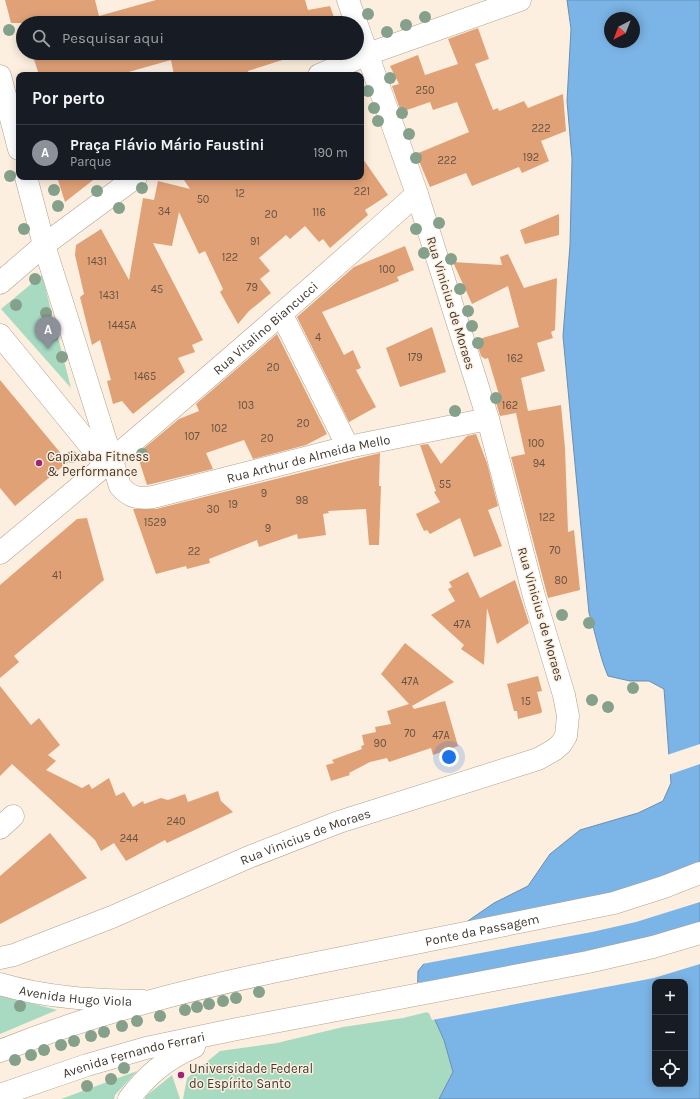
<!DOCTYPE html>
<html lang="pt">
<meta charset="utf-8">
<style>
body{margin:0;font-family:Karla,sans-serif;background:#242831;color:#f1f3f6}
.controls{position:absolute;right:12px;bottom:12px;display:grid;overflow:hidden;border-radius:8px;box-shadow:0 2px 10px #0003}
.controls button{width:36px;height:36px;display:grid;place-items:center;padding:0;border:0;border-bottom:1px solid #363941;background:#171b24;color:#f1f3f6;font:20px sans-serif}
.compass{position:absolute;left:604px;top:12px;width:36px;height:36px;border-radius:50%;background:#171b24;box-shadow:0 2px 10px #0003;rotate:222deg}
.you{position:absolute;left:449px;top:757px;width:14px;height:14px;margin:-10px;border:3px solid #fff;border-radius:50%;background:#1a73e8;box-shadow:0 0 0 6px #1a73e833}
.badge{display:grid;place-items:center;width:26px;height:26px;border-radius:50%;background:#8c9099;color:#fff;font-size:13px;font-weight:700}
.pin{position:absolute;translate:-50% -33px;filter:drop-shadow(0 1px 2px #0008)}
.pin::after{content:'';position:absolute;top:21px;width:14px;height:12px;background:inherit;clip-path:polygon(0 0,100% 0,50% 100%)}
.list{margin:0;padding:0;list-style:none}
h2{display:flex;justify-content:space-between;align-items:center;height:52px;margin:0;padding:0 16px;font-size:17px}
h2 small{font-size:13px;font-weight:400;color:#9ea1a6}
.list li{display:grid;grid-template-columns:26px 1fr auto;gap:12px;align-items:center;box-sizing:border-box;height:56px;padding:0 16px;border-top:1px solid #363941}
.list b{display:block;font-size:15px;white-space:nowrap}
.list p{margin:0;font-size:13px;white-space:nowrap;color:#9ea1a6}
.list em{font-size:13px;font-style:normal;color:#9ea1a6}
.icon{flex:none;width:22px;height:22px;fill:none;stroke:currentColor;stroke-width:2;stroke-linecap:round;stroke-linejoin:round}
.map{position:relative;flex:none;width:700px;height:1099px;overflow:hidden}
.search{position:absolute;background:#171b24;box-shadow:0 2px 10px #0003;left:16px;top:16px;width:348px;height:44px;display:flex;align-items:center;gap:10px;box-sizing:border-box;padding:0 14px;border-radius:22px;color:#9ea1a6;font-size:15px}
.panel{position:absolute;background:#171b24;box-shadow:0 2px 10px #0003;left:16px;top:72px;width:348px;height:108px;border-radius:8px}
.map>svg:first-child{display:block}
.green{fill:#a8dac2}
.water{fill:#7bb4e6;stroke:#698fb0;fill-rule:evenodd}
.pier{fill:#fdefdf}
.building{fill:#e0a177}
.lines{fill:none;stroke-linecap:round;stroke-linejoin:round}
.minor-casing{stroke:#b1a18d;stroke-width:23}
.tertiary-casing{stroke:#b1a18d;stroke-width:23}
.primary-casing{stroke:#b1a18d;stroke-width:23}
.minor{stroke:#fff;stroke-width:22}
.tertiary{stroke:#fff;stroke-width:22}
.primary{stroke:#fff;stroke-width:22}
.tree{fill:#85a08b}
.poi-dot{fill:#9e247b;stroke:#fdefdf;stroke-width:1.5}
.labels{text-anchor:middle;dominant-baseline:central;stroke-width:3;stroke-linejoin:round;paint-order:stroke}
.number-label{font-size:11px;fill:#685342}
.street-label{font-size:13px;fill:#403931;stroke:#fdefdf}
.poi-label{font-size:13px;fill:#403931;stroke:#fdefdf;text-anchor:start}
</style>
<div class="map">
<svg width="700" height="1099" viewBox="0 0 700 1099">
<rect width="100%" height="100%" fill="#fdefdf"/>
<!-- green -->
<g class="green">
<path d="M42,275L71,388L1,309Z"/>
<path d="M0,995L57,1010L0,1034Z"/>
<path d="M431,1011L444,1040L453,1073L439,1099H183L187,1078L220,1051L277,1043L343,1027L403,1018Z"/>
<path d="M137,1071L115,1095L114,1099H61Z"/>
<path d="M172,1075L180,1099H145L146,1096Z"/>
</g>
<!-- water -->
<path class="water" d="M567,0H700V1099H439L453,1072L444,1040L431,1011L417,1008L418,971L446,936L494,903L528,886L550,854L580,830L638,813L663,801L671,783L664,689L649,681H630L608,676C599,655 596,634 589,613L563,336L570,245L572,159L567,101L571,29ZM610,18H634V42H610ZM655,982H685V1084H655Z"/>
<!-- pier -->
<g class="pier">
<path d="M700,744V764L668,775L667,755Z"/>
<path d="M700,862V902L636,922L592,932L422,964L445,935L580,902L665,876Z"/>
<path d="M700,930V964L654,978L432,1020L429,1013L415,1009L416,983L538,965Z"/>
</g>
<!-- building -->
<g class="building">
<path d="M5,0H95L99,16L156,0H305L308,10L330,6L336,23H11Z"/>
<path d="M478,28L489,59L475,64L493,110L498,108L499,111L524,101L528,108L563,94L566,131L541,141L549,161L522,173L519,167L472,186L466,173L430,187L416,154L469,132L457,102L433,110L430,102L401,112L392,86L399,84L390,66L418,55L425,75L458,64L448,39Z"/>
<path d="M32,53H295V56L248,71L249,75H174L171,60L118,75H39Z"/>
<path d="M361,156L388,195L365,210L368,215L330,248L323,239L319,242L305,226L290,239L286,235L259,258L270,271L260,279L271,293L249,311L238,324L220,292L223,289L205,251L199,254L179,212L172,246L153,243L203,340L192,345L195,352L178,358L185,372L133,414L122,401L113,404L107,381L111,380L100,340L92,345L80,297L84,294L75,255L76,245L101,229L129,280L143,198L154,200L158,181L190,189L182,177H361Z"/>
<path d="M57,177H97L65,202Z"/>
<path d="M559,214V235L525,244L520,230Z"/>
<path d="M405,246L414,270L397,277L399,281L322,312L344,355L353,350L361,368L356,370L376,407L349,422L297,317L354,267Z"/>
<path d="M508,254L524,288L557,278L555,330L551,332L553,338L537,343L545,371L521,378L528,411L561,405L565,448L568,532L574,530L580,590L548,598L511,457L525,454L516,413L500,416L495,399L500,398L488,358L485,359L481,356L476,340L519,327L508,286L472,304L453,262L502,265L500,257Z"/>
<path d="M432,327L446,372L400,387L386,348Z"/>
<path d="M277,334L327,434L306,445L253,459L244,440L206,453L213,469L147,485L137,454L179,419L199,411L196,404Z"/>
<path d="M0,380L68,462L15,506L0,488Z"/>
<path d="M476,434L487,463L498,506L488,510L502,546L474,557L460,518L430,534L427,530L424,531L416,514L440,502L434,492L436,491L420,445L428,444L441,464L467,436Z"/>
<path d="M380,453L379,486H381L379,545H369L366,509L328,511L329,513L323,514L326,535L298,539L297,534L259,547L257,540L209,559L210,563L187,569L186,566L156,574L133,509H156Z"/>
<path d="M87,518L104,580L14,656L19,662L0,678V585L77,519Z"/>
<path d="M468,572L480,598L515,580L529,623L497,644L487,608L484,665L461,649L464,645L431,615L455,601L448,589L452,587L449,582Z"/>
<path d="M405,643L454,682L412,706L414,709L445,701L458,746L433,755L431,748L389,762L387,758L370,762L349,773L350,775L331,781L326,765L334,763L332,760L362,749L361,746L364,745L362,735L376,732L375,727L391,724L387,711L409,704L381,674Z"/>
<path d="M538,676L542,691L537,692L542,711L541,713L518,719L517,711H514L507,684Z"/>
<path d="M0,686L31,725L39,718L60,745L48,755L56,761L46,770L82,788L89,784L92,789L109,778L116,796L124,792L133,807L143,801L144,804L161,798L168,800L185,794L188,802L218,791L221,801L233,812L167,843L165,840L126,861L114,843L101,851L95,840L12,764L0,776Z"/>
<path d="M50,833L87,878L0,924V876Z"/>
</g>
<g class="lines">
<!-- minor casing -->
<g class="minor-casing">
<g id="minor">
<path d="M348,0L356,23"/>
<path d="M319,75L368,54L520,0"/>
<path d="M0,76L19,149"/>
<path id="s1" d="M26,177L44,245L120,486C130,498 139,499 153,497L348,447L488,419"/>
<path d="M0,283L44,245L136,177"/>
<path d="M282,315L348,447"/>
<path d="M0,335L106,465"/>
<path id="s2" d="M0,553C142,436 280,316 417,194"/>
<path d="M0,828L13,816"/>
<path id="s3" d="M0,958L14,955L112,917L249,857L339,822L538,759L554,750L561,744L566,736L568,716L564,695L534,596L488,419L417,194L357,25"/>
</g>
</g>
<!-- tertiary casing -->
<g class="tertiary-casing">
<g id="tertiary">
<path id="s4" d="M0,984C47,998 94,1000 143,1001"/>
</g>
</g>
<!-- primary casing -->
<g class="primary-casing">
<g id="primary">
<path id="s5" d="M0,1051C111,1006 229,980 346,957C435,939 524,921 614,903L664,887L700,873"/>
<path id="s6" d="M0,1095L87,1065L146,1048L232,1030L588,962L653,947L700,933"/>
<path d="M129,1099C147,1075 166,1059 194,1047"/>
</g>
</g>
<!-- minor -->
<use href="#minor" class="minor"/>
<!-- tertiary -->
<use href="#tertiary" class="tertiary"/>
<!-- primary -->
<use href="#primary" class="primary"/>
</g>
<!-- trees -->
<g class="tree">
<circle cx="368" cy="14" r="6"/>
<circle cx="425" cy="17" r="6"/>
<circle cx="406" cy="25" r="6"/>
<circle cx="9" cy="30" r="6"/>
<circle cx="387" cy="32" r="6"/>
<circle cx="390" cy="78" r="6"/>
<circle cx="368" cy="91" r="6"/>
<circle cx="374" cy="108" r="6"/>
<circle cx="402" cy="113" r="6"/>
<circle cx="378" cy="121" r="6"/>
<circle cx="409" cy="134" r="6"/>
<circle cx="416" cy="158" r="6"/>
<circle cx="10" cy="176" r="6"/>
<circle cx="142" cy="188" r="6"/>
<circle cx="54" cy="190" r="6"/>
<circle cx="97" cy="191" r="6"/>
<circle cx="58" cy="206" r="6"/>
<circle cx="119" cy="208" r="6"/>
<circle cx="439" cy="223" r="6"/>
<circle cx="24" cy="229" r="6"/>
<circle cx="416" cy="229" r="6"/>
<circle cx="424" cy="253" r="6"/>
<circle cx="451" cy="259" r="6"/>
<circle cx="35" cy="279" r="6"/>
<circle cx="460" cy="289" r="6"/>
<circle cx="16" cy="305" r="6"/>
<circle cx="468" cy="311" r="6"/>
<circle cx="46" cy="313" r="6"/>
<circle cx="472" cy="326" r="6"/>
<circle cx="53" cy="335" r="6"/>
<circle cx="478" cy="343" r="6"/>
<circle cx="62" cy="357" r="6"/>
<circle cx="496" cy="398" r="6"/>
<circle cx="455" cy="411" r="6"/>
<circle cx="142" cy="454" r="6"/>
<circle cx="72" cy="457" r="6"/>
<circle cx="562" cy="615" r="6"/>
<circle cx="589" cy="623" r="6"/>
<circle cx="633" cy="688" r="6"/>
<circle cx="592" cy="700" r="6"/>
<circle cx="608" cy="707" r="6"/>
<circle cx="259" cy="992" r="6"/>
<circle cx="236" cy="998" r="6"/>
<circle cx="223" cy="1001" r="6"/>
<circle cx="209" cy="1004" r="6"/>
<circle cx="20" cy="1006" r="6"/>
<circle cx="197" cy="1007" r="6"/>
<circle cx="185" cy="1010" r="6"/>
<circle cx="160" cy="1016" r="6"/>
<circle cx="137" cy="1021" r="6"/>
<circle cx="122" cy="1026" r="6"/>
<circle cx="104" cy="1032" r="6"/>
<circle cx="91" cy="1036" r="6"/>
<circle cx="74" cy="1041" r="6"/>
<circle cx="61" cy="1045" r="6"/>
<circle cx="44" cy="1050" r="6"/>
<circle cx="31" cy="1055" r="6"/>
<circle cx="15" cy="1060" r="6"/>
<circle cx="124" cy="1068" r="6"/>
<circle cx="111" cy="1079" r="6"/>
<circle cx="87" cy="1086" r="6"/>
</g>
<!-- markers -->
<g class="poi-dot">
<circle cx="39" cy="463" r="4"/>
<circle cx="181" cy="1075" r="4"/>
</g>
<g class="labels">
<!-- number labels -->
<g class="number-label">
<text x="425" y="90">250</text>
<text x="541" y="128">222</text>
<text x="531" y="157">192</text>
<text x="447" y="160">222</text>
<text x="362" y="191">221</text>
<text x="240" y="193">12</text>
<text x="203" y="199">50</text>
<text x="164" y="211">34</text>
<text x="319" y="212">116</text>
<text x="271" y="214">20</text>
<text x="255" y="241">91</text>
<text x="230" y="257">122</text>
<text x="97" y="261">1431</text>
<text x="387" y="269">100</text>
<text x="252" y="287">79</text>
<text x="157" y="289">45</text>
<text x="109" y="295">1431</text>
<text x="122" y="325">1445A</text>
<text x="318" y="337">4</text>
<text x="415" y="357">179</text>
<text x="515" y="358">162</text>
<text x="273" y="367">20</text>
<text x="145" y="376">1465</text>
<text x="246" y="405">103</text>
<text x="510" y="405">162</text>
<text x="303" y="423">20</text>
<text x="219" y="428">102</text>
<text x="192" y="436">107</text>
<text x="267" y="438">20</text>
<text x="536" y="443">100</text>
<text x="539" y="463">94</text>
<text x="445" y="484">55</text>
<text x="264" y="493">9</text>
<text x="302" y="500">98</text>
<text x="233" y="504">19</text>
<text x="213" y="509">30</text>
<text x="547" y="517">122</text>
<text x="155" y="522">1529</text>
<text x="268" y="528">9</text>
<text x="555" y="550">70</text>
<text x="194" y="551">22</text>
<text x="57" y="575">41</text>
<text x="561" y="580">80</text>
<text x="462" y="624">47A</text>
<text x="410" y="681">47A</text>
<text x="526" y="701">15</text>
<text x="410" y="733">70</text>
<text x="441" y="735">47A</text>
<text x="380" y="743">90</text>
<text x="176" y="821">240</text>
<text x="129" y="838">244</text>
</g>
<!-- street labels -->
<g class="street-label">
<text transform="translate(451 303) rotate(73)">Rua Vinicius de Moraes</text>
<text stroke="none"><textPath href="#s2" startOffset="348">Rua Vitalino Biancucci</textPath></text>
<text stroke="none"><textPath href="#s1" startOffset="520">Rua Arthur de Almeida Mello</textPath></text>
<text transform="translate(541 614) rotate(74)">Rua Vinicius de Moraes</text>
<text stroke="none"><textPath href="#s3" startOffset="329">Rua Vinicius de Moraes</textPath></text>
<text stroke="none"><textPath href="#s5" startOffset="498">Ponte da Passagem</textPath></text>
<text stroke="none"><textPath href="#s4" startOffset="77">Avenida Hugo Viola</textPath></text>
<text stroke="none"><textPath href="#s6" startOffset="140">Avenida Fernando Ferrari</textPath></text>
</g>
<!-- poi labels -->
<g class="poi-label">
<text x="47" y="456">Capixaba Fitness<tspan x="47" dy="15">&amp; Performance</tspan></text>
<text x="189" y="1068">Universidade Federal<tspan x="189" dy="15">do Espírito Santo</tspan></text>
</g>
</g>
</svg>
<div class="controls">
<button>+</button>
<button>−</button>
<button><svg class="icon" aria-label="locate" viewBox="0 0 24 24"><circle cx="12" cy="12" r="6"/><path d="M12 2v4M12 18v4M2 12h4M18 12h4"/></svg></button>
</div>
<svg class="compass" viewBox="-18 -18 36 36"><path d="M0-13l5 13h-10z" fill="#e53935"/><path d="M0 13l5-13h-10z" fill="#9ea1a6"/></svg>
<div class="you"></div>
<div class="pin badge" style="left:48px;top:349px">A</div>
<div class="search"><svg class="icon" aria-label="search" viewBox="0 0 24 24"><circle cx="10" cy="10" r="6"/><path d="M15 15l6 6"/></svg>Pesquisar aqui</div>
<section class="panel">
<h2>Por perto<small></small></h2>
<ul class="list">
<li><span class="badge">A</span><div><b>Praça Flávio Mário Faustini</b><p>Parque</p></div><em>190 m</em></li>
</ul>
</section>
</div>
